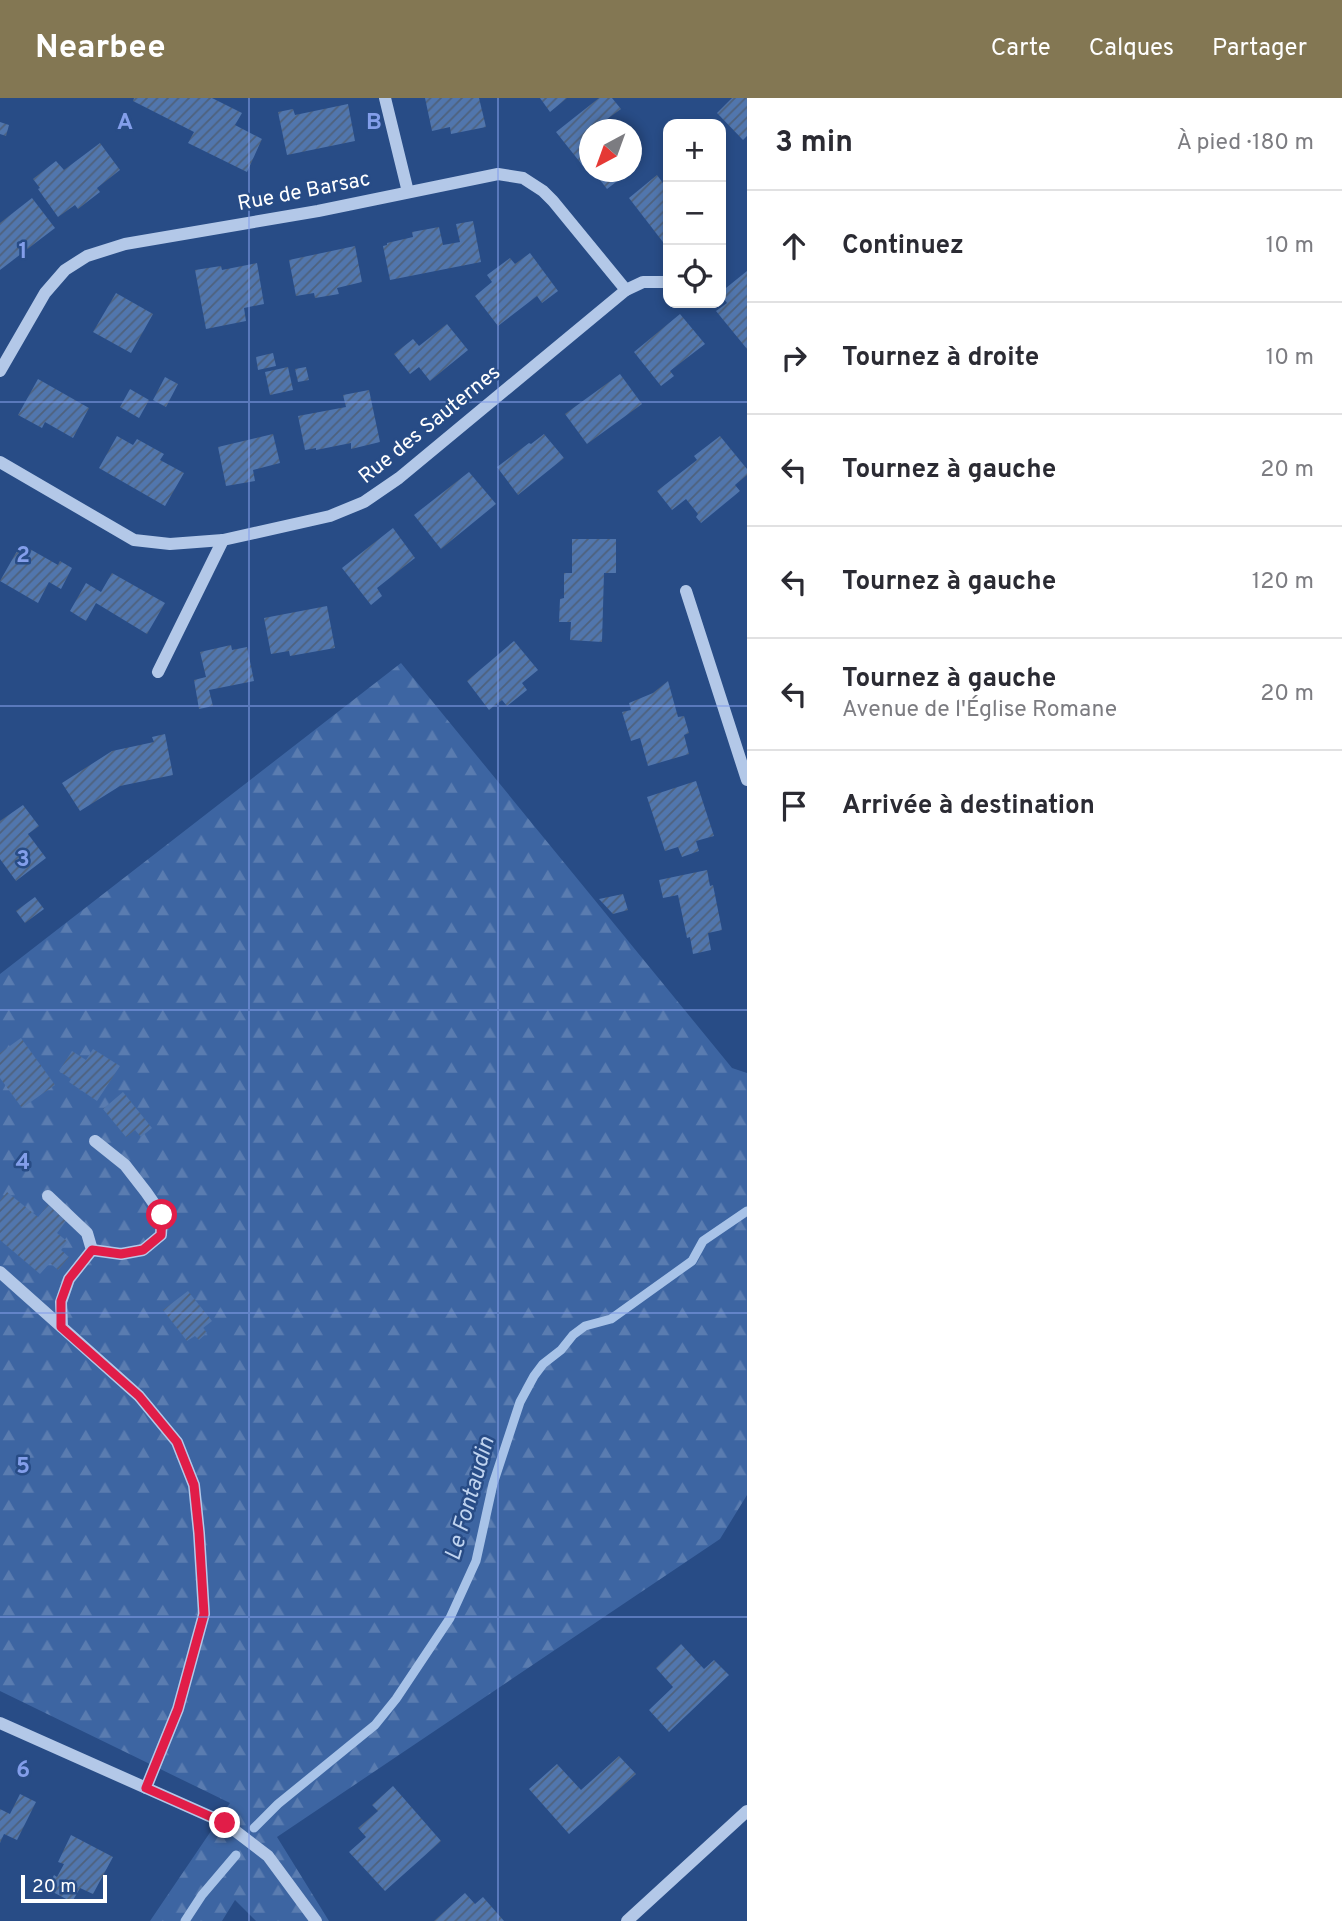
<!DOCTYPE html>
<html lang="fr">
<meta charset="utf-8">
<style>
body{margin:0;font-family:Overpass,sans-serif;background:#f2f2f3;color:#2b2b33}
.controls{position:absolute;right:21px;top:21px;display:grid;overflow:hidden;border-radius:14px;box-shadow:0 4px 10px #0003}
.controls button{width:63px;height:63px;display:grid;place-items:center;padding:0;border:0;border-bottom:2px solid #e1e1e2;background:#fff;color:#2b2b33;font:35px sans-serif}
.compass{position:absolute;left:579px;top:21px;width:63px;height:63px;border-radius:50%;background:#fff;box-shadow:0 4px 10px #0003;rotate:221deg}
.scale{position:absolute;left:21px;bottom:18px;width:86px;box-sizing:border-box;padding-left:7px;border:4px solid #fff;border-top:0;font-size:19px;line-height:24px;white-space:nowrap;color:#fff;-webkit-text-stroke:5px #284c86;paint-order:stroke}
.stop{position:absolute;width:21px;height:21px;margin:-16px;border:5px solid #e11d48;border-radius:50%;background:#fff}
.stop.end{background:#e11d48;border-color:#fff;box-shadow:0 2px 7px #0008}
.list{margin:0;padding:0;list-style:none}
h2{display:flex;justify-content:space-between;align-items:center;height:91px;margin:0;padding:0 28px;font-size:30px}
h2 small{font-size:23px;font-weight:400;color:#7c7c81}
.list li{display:grid;grid-template-columns:46px 1fr auto;gap:21px;align-items:center;box-sizing:border-box;height:112px;padding:0 28px;border-top:2px solid #e1e1e2}
.list b{display:block;font-size:26px;white-space:nowrap}
.list p{margin:0;font-size:23px;white-space:nowrap;color:#7c7c81}
.list em{font-size:23px;font-style:normal;color:#7c7c81}
.icon{flex:none;width:38px;height:38px;fill:none;stroke:currentColor;stroke-width:2;stroke-linecap:round;stroke-linejoin:round}
.map{position:relative;flex:none;width:747px;height:1823px;overflow:hidden}
header{display:flex;align-items:center;gap:42px;box-sizing:border-box;height:98px;padding:0 35px;background:#837753;color:#fff}
header strong{font-size:33px}
nav{display:flex;gap:38px;margin-inline-start:auto;font-size:24px}
main{display:flex}
aside{flex:1;background:#fff}
.map>svg:first-child{display:block}
.forest{fill:url(#forest-firs)}
.lines{fill:none;stroke-linecap:round;stroke-linejoin:round}
.stream{stroke:#a8c3e8;stroke-width:9}
.building{fill:url(#building-hatch)}
.minor{stroke:#b3c8e8;stroke-width:12}
.route{stroke:#e11d48;stroke-width:9}
.grid{fill:none;stroke:#839eea;stroke-width:2;stroke-opacity:0.55}
.labels{text-anchor:middle;dominant-baseline:central;stroke-width:5;stroke-linejoin:round;paint-order:stroke}
.street-label{font-size:21px;fill:#fff;stroke:#284c86}
.water-label{font-size:23px;font-style:italic;fill:#bfd3ef;stroke:#284c86}
.grid-label{font-size:23px;text-anchor:middle;font-weight:bold;fill:#839eea;stroke:#284c86;stroke-width:5;stroke-linejoin:round;paint-order:stroke}
</style>
<header>
<strong>Nearbee</strong>
<nav><a>Carte</a><a>Calques</a><a>Partager</a></nav>
</header>
<main>
<div class="map">
<svg width="747" height="1823" viewBox="0 0 747 1823">
<defs>
<pattern id="forest-firs" width="22" height="20" patternUnits="userSpaceOnUse" patternTransform="scale(1.75)"><rect width="22" height="20" fill="#3d65a2"/><path d="M5 1l3.5 6h-7zM16 11l3.5 6h-7z" fill="#5a7cb0"/></pattern>
<pattern id="building-hatch" width="6" height="6" patternUnits="userSpaceOnUse" patternTransform="scale(1.75)"><rect width="6" height="6" fill="#5176ad"/><path d="M-1 1l2-2M0 6l6-6M5 7l2-2" fill="none" stroke="#4e617c"/></pattern>
</defs>
<rect width="100%" height="100%" fill="#284c86"/>
<!-- forest -->
<path class="forest" d="M401,565L732,970L747,975V1397L720,1441L277,1739L329,1823H256L235,1802L222,1823H150L230,1705L0,1593V876Z"/>
<g class="lines">
<!-- stream -->
<g class="stream">
<path d="M254,1730L278,1706L375,1627L396,1601L450,1520L476,1463L493,1386L520,1304L534,1278L543,1266L561,1252L573,1237L585,1228L611,1221L692,1163L703,1143L747,1113"/>
<path d="M185,1823L202,1797L236,1757"/>
</g>
</g>
<!-- building -->
<g class="building">
<path d="M134,0H212L242,15L235,27L262,41L247,74L188,45L194,34L133,3Z"/>
<path d="M425,0H479L486,29L451,36L450,29L432,33Z"/>
<path d="M540,0H567L550,14Z"/>
<path d="M599,0H612L621,11L603,24L608,32H590V68L587,65L583,68L556,34Z"/>
<path d="M732,0H747V38L743,42L717,15Z"/>
<path d="M348,6L355,43L287,57L278,14L293,11L295,17Z"/>
<path d="M0,24L9,27L6,38L0,36Z"/>
<path d="M100,45L120,72L97,90L100,94L78,111L75,107L58,119L38,91L40,90L33,81L56,63L64,72Z"/>
<path d="M594,74H629L607,91Z"/>
<path d="M657,77L668,92V146L666,148L629,100Z"/>
<path d="M32,100L55,130L0,172V125Z"/>
<path d="M473,123L481,164L390,182L383,148L387,147V145L413,139L412,134L439,129L443,147L460,144L456,126Z"/>
<path d="M355,148L362,184L337,190L339,196L315,200L314,195L296,198L289,162Z"/>
<path d="M530,155L558,193L542,205L537,198L498,228L475,198L492,184L487,177L510,160L515,166Z"/>
<path d="M257,165L264,206L244,210L246,223L206,231L195,172L221,168L222,172Z"/>
<path d="M747,173V251L716,213L727,205L721,197V194Z"/>
<path d="M116,195L153,216L131,255L93,234Z"/>
<path d="M680,216L705,246L670,273L674,278L661,288L634,254Z"/>
<path d="M447,226L468,252L430,283L419,269L410,276L394,256L413,241L419,248Z"/>
<path d="M273,255L276,268L258,272L256,259Z"/>
<path d="M288,269L293,292L270,297L265,274Z"/>
<path d="M306,269L309,282L298,284L295,271Z"/>
<path d="M620,276L642,306L587,346L565,316Z"/>
<path d="M165,279L178,286L166,309L153,302Z"/>
<path d="M38,281L89,310L73,340L45,324L42,330L18,317Z"/>
<path d="M130,291L149,302L139,320L120,309Z"/>
<path d="M369,292L380,344L351,351V345L316,352V350L305,352L298,318L346,309L343,297Z"/>
<path d="M273,336L280,365L253,372L255,383L226,388L218,349Z"/>
<path d="M544,336L564,360L518,397L497,369L529,345L531,346Z"/>
<path d="M117,338L133,347L137,341L164,356L160,362L184,375L165,408L99,370Z"/>
<path d="M720,338L747,371V377L735,387L740,393L701,425L696,419L698,416L686,401L672,412L657,393L697,362L694,358Z"/>
<path d="M469,374L496,406L441,451L414,417Z"/>
<path d="M393,430L415,460L377,490L382,498L371,507L342,470Z"/>
<path d="M572,441H616V475H604L602,544L570,542L571,524H559L560,501L564,500V475H572Z"/>
<path d="M21,446L58,467L60,463L72,470L61,491L49,484L38,505L0,483Z"/>
<path d="M112,475L165,505L147,536L96,505L86,523L70,513L86,485L101,494Z"/>
<path d="M327,508L335,550L290,558L289,553L271,556L264,520Z"/>
<path d="M514,543L538,572L522,585L527,592L507,608L502,602L489,612L467,583Z"/>
<path d="M231,547L232,552L247,549L254,583L209,592L213,608L199,611L194,582L206,579L200,554Z"/>
<path d="M668,583L678,619L684,618L689,635L684,637L689,656L648,668L640,640L631,643L622,614L631,612L629,605L653,595Z"/>
<path d="M165,636L173,677L120,688L80,713L62,685L112,653L154,644L152,639Z"/>
<path d="M696,683L714,738L696,743L699,753L682,759L678,749L665,753L647,699Z"/>
<path d="M23,707L39,728L28,736L46,760L16,783L0,761V723Z"/>
<path d="M707,772L710,788L713,787L722,832L708,835L711,852L693,856L690,839L687,840L678,797L663,800L659,782Z"/>
<path d="M623,796L628,812L613,816L599,801Z"/>
<path d="M35,799L44,811L25,825L16,813Z"/>
<path d="M21,940L55,987L22,1010L0,980V955Z"/>
<path d="M93,951L120,968L97,1003L69,984L71,981L59,973L72,953L86,962Z"/>
<path d="M123,994L152,1030L141,1039L135,1032L126,1039L103,1011Z"/>
<path d="M7,1094L38,1119L48,1107L66,1123L57,1135L68,1144L61,1152L69,1159L58,1172L50,1165L40,1176L0,1142V1103Z"/>
<path d="M188,1193L212,1223L203,1230L207,1235L199,1242L195,1238L187,1243L163,1212Z"/>
<path d="M681,1546L704,1571L714,1562L729,1577L669,1634L649,1612L673,1589L656,1570Z"/>
<path d="M619,1658L636,1676L569,1736L529,1691L557,1666L581,1692Z"/>
<path d="M393,1688L441,1743L385,1793L349,1754L366,1739L358,1730L378,1713L372,1707Z"/>
<path d="M20,1696L36,1704L17,1742L4,1736L0,1745V1711L10,1716Z"/>
<path d="M71,1737L113,1759L93,1796L80,1790L72,1804L47,1791L54,1777L57,1779L64,1766L58,1764Z"/>
<path d="M465,1795L475,1806L483,1799L504,1823H434Z"/>
</g>
<g class="lines">
<!-- minor -->
<g class="minor">
<path d="M385,0L408,94"/>
<path d="M0,273L45,195L65,172L87,158L125,146L318,113L498,76L523,80L543,93L553,103L626,192"/>
<path d="M0,364L134,442L170,446L223,442L330,418L364,404L399,380L626,192L643,184H668"/>
<path d="M686,493L747,682"/>
<path d="M158,574L223,442"/>
<path d="M48,1098L87,1135L92,1152L69,1181L61,1204L62,1229"/>
<path d="M92,1152L121,1156L143,1152L161,1137L162,1117L146,1094L125,1067L95,1043"/>
<path d="M0,1174L139,1298L177,1344L194,1387L199,1435L204,1516L178,1611L146,1690"/>
<path d="M0,1625L225,1725L268,1758L316,1823"/>
<path d="M627,1823L747,1713"/>
</g>
</g>
<g class="lines">
<!-- route -->
<path class="route" d="M162,1117L161,1137L143,1152L121,1156L92,1152L69,1181L61,1203V1229L139,1298L177,1344L194,1387L199,1435L204,1516L178,1611L146,1690L225,1725"/>
</g>
<!-- grid -->
<path class="grid" d="M249,0V1823M498,0V1823M0,304H747M0,608H747M0,912H747M0,1215H747M0,1519H747"/>
<g class="labels">
<!-- street labels -->
<g class="street-label">
<text transform="translate(304 94) rotate(-11)">Rue de Barsac</text>
<text transform="translate(430 327) rotate(-39)">Rue des Sauternes</text>
</g>
<!-- water labels -->
<g class="water-label">
<text transform="translate(471 1401) rotate(-74)">Le Fontaudin</text>
</g>
</g>
<g class="grid-label">
<text x="125" y="31">A</text>
<text x="374" y="31">B</text>
<text x="23" y="160">1</text>
<text x="23" y="464">2</text>
<text x="23" y="768">3</text>
<text x="23" y="1071">4</text>
<text x="23" y="1375">5</text>
<text x="23" y="1679">6</text>
</g>
</svg>
<div class="controls">
<button>+</button>
<button>−</button>
<button><svg class="icon" aria-label="locate" viewBox="0 0 24 24"><circle cx="12" cy="12" r="6"/><path d="M12 2v4M12 18v4M2 12h4M18 12h4"/></svg></button>
</div>
<svg class="compass" viewBox="-18 -18 36 36"><path d="M0-13l5 13h-10z" fill="#e53935"/><path d="M0 13l5-13h-10z" fill="#7c7c81"/></svg>
<div class="scale">20 m</div>
<div class="stop" style="left:162px;top:1117px"></div>
<div class="stop end" style="left:225px;top:1725px"></div>
</div>
<aside>
<h2>3 min<small>À pied · 180 m</small></h2>
<ul class="list">
<li><svg class="icon" aria-label="ahead" viewBox="0 0 24 24"><path d="M12 20V5M6 11l6-6 6 6"/></svg><div><b>Continuez</b></div><em>10 m</em></li>
<li><svg class="icon" aria-label="right" viewBox="0 0 24 24"><path d="M7 20v-9h11M14 6l5 5-5 5"/></svg><div><b>Tournez à droite</b></div><em>10 m</em></li>
<li><svg class="icon" aria-label="left" viewBox="0 0 24 24"><path d="M17 20v-9H6M10 6l-5 5 5 5"/></svg><div><b>Tournez à gauche</b></div><em>20 m</em></li>
<li><svg class="icon" aria-label="left" viewBox="0 0 24 24"><path d="M17 20v-9H6M10 6l-5 5 5 5"/></svg><div><b>Tournez à gauche</b></div><em>120 m</em></li>
<li><svg class="icon" aria-label="left" viewBox="0 0 24 24"><path d="M17 20v-9H6M10 6l-5 5 5 5"/></svg><div><b>Tournez à gauche</b><p>Avenue de l'Église Romane</p></div><em>20 m</em></li>
<li><svg class="icon" aria-label="arrive" viewBox="0 0 24 24"><path d="M6 21V4h12l-3 4 3 4H6"/></svg><div><b>Arrivée à destination</b></div></li>
</ul>
</aside>
</main>
